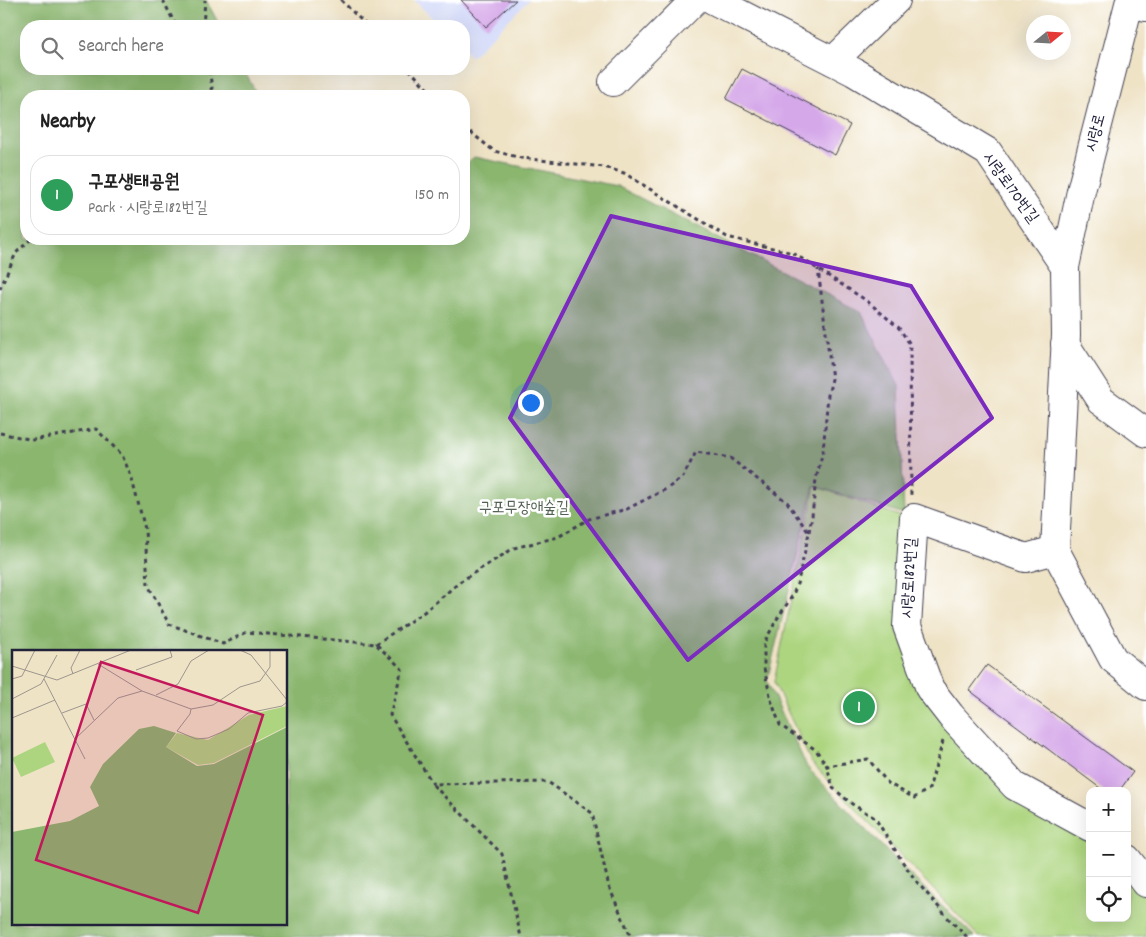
<!DOCTYPE html>
<meta charset="utf-8">
<style>
body{margin:0;font-family:Dekko,"Poor Story",sans-serif;background:#f2f2f2;color:#222}
.controls{position:absolute;right:15px;bottom:15px;display:grid;overflow:hidden;border-radius:10px;box-shadow:0 5px 20px #0002}
.controls button{width:45px;height:45px;display:grid;place-items:center;padding:0;border:0;border-bottom:1px solid #e0e0e0;background:#fff;color:#222;font:25px sans-serif}
.compass{position:absolute;left:1026px;top:15px;width:45px;height:45px;border-radius:50%;background:#fff;box-shadow:0 5px 20px #0002;rotate:72deg}
.you{position:absolute;left:530px;top:402px;width:18px;height:18px;margin:-12px;border:4px solid #fff;border-radius:50%;background:#1a73e8;box-shadow:0 0 0 8px #1a73e833}
.badge{display:grid;place-items:center;width:32px;height:32px;border-radius:50%;background:#b5179e;color:#fff;font-size:16px;font-weight:700}
.pin{position:absolute;translate:-50% -50%;border:2px solid #fff;box-shadow:0 1px 5px #0006}
.list{margin:0;padding:0;list-style:none}
h2{display:flex;justify-content:space-between;align-items:center;height:65px;margin:0;padding:0 20px;font-size:21px}
h2 small{font-size:16px;font-weight:400;color:#767676}
.list li{display:grid;grid-template-columns:32px 1fr auto;gap:15px;align-items:center;box-sizing:border-box;height:80px;margin:0 10px 10px;padding:0 10px;border:1px solid #e0e0e0;border-radius:20px}
.list b{display:block;font-size:19px;white-space:nowrap}
.list p{margin:0;font-size:16px;white-space:nowrap;color:#767676}
.list em{font-size:16px;font-style:normal;color:#767676}
.icon{flex:none;width:28px;height:28px;fill:none;stroke:currentColor;stroke-width:2;stroke-linecap:round;stroke-linejoin:round}
.map{position:relative;flex:none;width:1146px;height:937px;overflow:hidden}
.search{position:absolute;background:#fff;box-shadow:0 5px 20px #0002;left:20px;top:20px;width:450px;height:55px;display:flex;align-items:center;gap:12px;box-sizing:border-box;padding:0 18px;border-radius:20px;color:#767676;font-size:19px}
.panel{position:absolute;background:#fff;box-shadow:0 5px 20px #0002;left:20px;top:90px;width:450px;height:155px;border-radius:20px}
.map>svg:first-child{display:block}
.built{fill:#d2d9f9}
.green{fill:#add580;stroke:#687c5e}
.forest{fill:#8ab66e;stroke:#566c54;fill-rule:evenodd}
.building{fill:#d5a8e9}
.lines{fill:none;stroke-linecap:round;stroke-linejoin:round}
.minor-casing{stroke:#413f50;stroke-width:30}
.major-casing{stroke:#413f50;stroke-width:30}
.path{stroke:#413f50;stroke-width:3;stroke-dasharray:4 4;stroke-linecap:butt}
.minor{stroke:#fff;stroke-width:28}
.major{stroke:#fff;stroke-width:28}
.marked{fill:#7b2cbf;fill-opacity:0.2;stroke:#7b2cbf;stroke-width:4;stroke-linejoin:round}
.labels{text-anchor:middle;dominant-baseline:central;stroke-width:5;stroke-linejoin:round;paint-order:stroke}
.street-label{font-size:16px;fill:#22223b;stroke:#fff}
.park-label{font-size:16px;fill:#536153;stroke:#fff}
.inset-road{fill:none;stroke:#9d968e;stroke-width:1}
.view{fill:#c2185b;fill-opacity:0.15;stroke:#c2185b;stroke-width:2.5}
.inset-edge{fill:none;stroke:#22223b;stroke-width:2.5}
</style>
<div class="map">
<svg width="1146" height="937" viewBox="0 0 1146 937">
<rect width="100%" height="100%" fill="#fff"/>
<filter id="ink" filterUnits="userSpaceOnUse"><feTurbulence type="fractalNoise" baseFrequency=".02" numOctaves="2"/><feDisplacementMap in="SourceGraphic" scale="10" xChannelSelector="R" yChannelSelector="G"/><feConvolveMatrix kernelMatrix="1 2 1 2 8 2 1 2 1" color-interpolation-filters="sRGB"/></filter>
<filter id="wash" filterUnits="userSpaceOnUse"><feTurbulence type="fractalNoise" baseFrequency=".0096" numOctaves="4" result="noise"/><feDisplacementMap in="SourceGraphic" scale="20" xChannelSelector="R" yChannelSelector="G"/><feGaussianBlur stdDeviation="1.12" result="paint"/><feColorMatrix in="noise" values="0 0 0 0 0 0 0 0 0 0 0 0 0 0 0 0 0 1.4 0 .05"/><feComposite in="paint" operator="in"/></filter>
<g filter="url(#wash)">
<rect width="100%" height="100%" fill="#efe3c6"/>
<!-- built -->
<path class="built" d="M414,0H529L471,57L464,50V26H440Z"/>
<!-- green -->
<path class="green" d="M815,486L905,518L922,693L1090,838V918H1127V874L1146,898V937H979L811,762L774,682Z"/>
<!-- forest -->
<path class="forest" d="M0,0H206L220,26H26V69H243L258,96H26V239H464V167L474,157L617,186L861,312L899,386L904,514L814,486L767,681L807,767L899,864L975,937H0ZM14,651H286V923H14Z"/>
<g id="blocks">
<!-- building -->
<g class="building">
<path d="M461,0H516L486,27Z"/>
<path d="M742,69L850,125L835,155L726,99Z"/>
<path d="M987,665L1133,772L1119,791H1104L969,690Z"/>
</g>
</g>
</g>
<g filter="url(#ink)">
<use href="#blocks" fill-opacity="0" stroke="#413f50" stroke-width="1"/>
<g class="lines">
<!-- minor casing -->
<g class="minor-casing">
<g id="minor">
<path d="M713,0L854,72L988,152L1065,267L1066,335L1055,550L1113,659L1146,686"/>
<path d="M833,61L896,0"/>
<path d="M613,82L695,0"/>
<path d="M1065,267L1081,191L1130,0"/>
<path d="M1065,344L1101,400L1146,433"/>
<path d="M1055,550L1026,558L914,518L907,626L930,689L951,716L1015,786L1090,827"/>
<path d="M1127,859L1146,883"/>
</g>
</g>
<!-- major casing -->
<g class="major-casing">
<path id="major" d="M1140,0L1146,7"/>
</g>
<!-- path -->
<g class="path">
<path d="M163,0L174,22L180,26"/>
<path d="M341,0L367,26"/>
<path d="M203,26L205,0"/>
<path d="M409,69L434,96"/>
<path d="M205,96L212,88L209,69"/>
<path d="M464,127L494,151L521,158L604,167L624,173L727,237L793,253L867,301L899,328L910,344L911,497"/>
<path d="M0,289L16,253L31,239"/>
<path d="M0,433L33,440L96,429L122,455L131,476L145,529L148,585L169,624L223,644L247,632L376,644L402,669L390,715L433,784L548,782L592,813L609,887L631,937"/>
<path d="M809,532L812,516L816,479L823,451L828,395L832,379L818,269"/>
<path d="M376,644L424,612L461,581L514,548L558,537L589,519L627,509L668,488L683,477L696,452L730,458L787,502L809,533L798,581L793,595L777,619L764,643V668L771,700L780,725L816,750L827,766"/>
<path d="M943,741L929,789L914,798L888,783L868,759L827,766L833,788L852,804L875,818L904,864L917,882L949,919L967,937"/>
<path d="M433,785L502,854L521,937"/>
</g>
<!-- minor -->
<use href="#minor" class="minor"/>
<!-- major -->
<use href="#major" class="major"/>
</g>
</g>
<!-- marked area -->
<path class="marked" d="M611,216L911,286L992,418L688,660L510,418Z"/>
<g class="labels">
<!-- street labels -->
<g class="street-label">
<text transform="translate(1096 133) rotate(-75)">시랑로</text>
<text transform="translate(1010 188) rotate(54)">시랑로170번길</text>
<text transform="translate(910 578) rotate(-87)">시랑로182번길</text>
</g>
<!-- park labels -->
<g class="park-label">
<text x="524" y="508">구포무장애숲길</text>
</g>
</g>
<!-- overview -->
<g transform="translate(12 650)">
<rect width="275" height="275" fill="#efe3c6"/>
<path d="M275,56V76L202,113L186,115L154,97L165,83L196,90L237,65ZM33,92L43,112L9,127L0,108Z" fill="#add580"/>
<path d="M142,76L164,83L154,97L185,116L202,114L275,77V275H0V182L58,171L87,156L78,137L91,114L127,79Z" fill="#8ab66e"/>
<path class="inset-road" d="M228,0L239,5L275,50M86,14L130,41M0,16L45,30L119,0M124,20L160,7L158,0M61,24L59,18L68,0M0,29L10,26L23,0M32,29L73,109M144,45L166,34L179,11L197,0M0,49L29,34L45,5M179,59L178,64L165,81L184,89L196,88L217,79L236,63L270,56L275,52M50,63L74,54L82,70M0,68L43,50M63,89L106,48L130,41L179,59L201,55L228,37L248,31L258,17V0"/>
<path class="view" d="M89,12L251,65L186,263L24,210Z"/>
<rect width="275" height="275" class="inset-edge"/>
</g>
</svg>
<div class="controls">
<button>+</button>
<button>−</button>
<button><svg class="icon" aria-label="locate" viewBox="0 0 24 24"><circle cx="12" cy="12" r="6"/><path d="M12 2v4M12 18v4M2 12h4M18 12h4"/></svg></button>
</div>
<svg class="compass" viewBox="-18 -18 36 36"><path d="M0-13l5 13h-10z" fill="#e53935"/><path d="M0 13l5-13h-10z" fill="#767676"/></svg>
<div class="you"></div>
<div class="pin badge" style="left:859px;top:707px;background:#2e9e5b">1</div>
<div class="search"><svg class="icon" aria-label="search" viewBox="0 0 24 24"><circle cx="10" cy="10" r="6"/><path d="M15 15l6 6"/></svg>Search here</div>
<section class="panel">
<h2>Nearby<small></small></h2>
<ul class="list">
<li><span class="badge" style="background:#2e9e5b">1</span><div><b>구포생태공원</b><p>Park · 시랑로182번길</p></div><em>150 m</em></li>
</ul>
</section>
</div>
